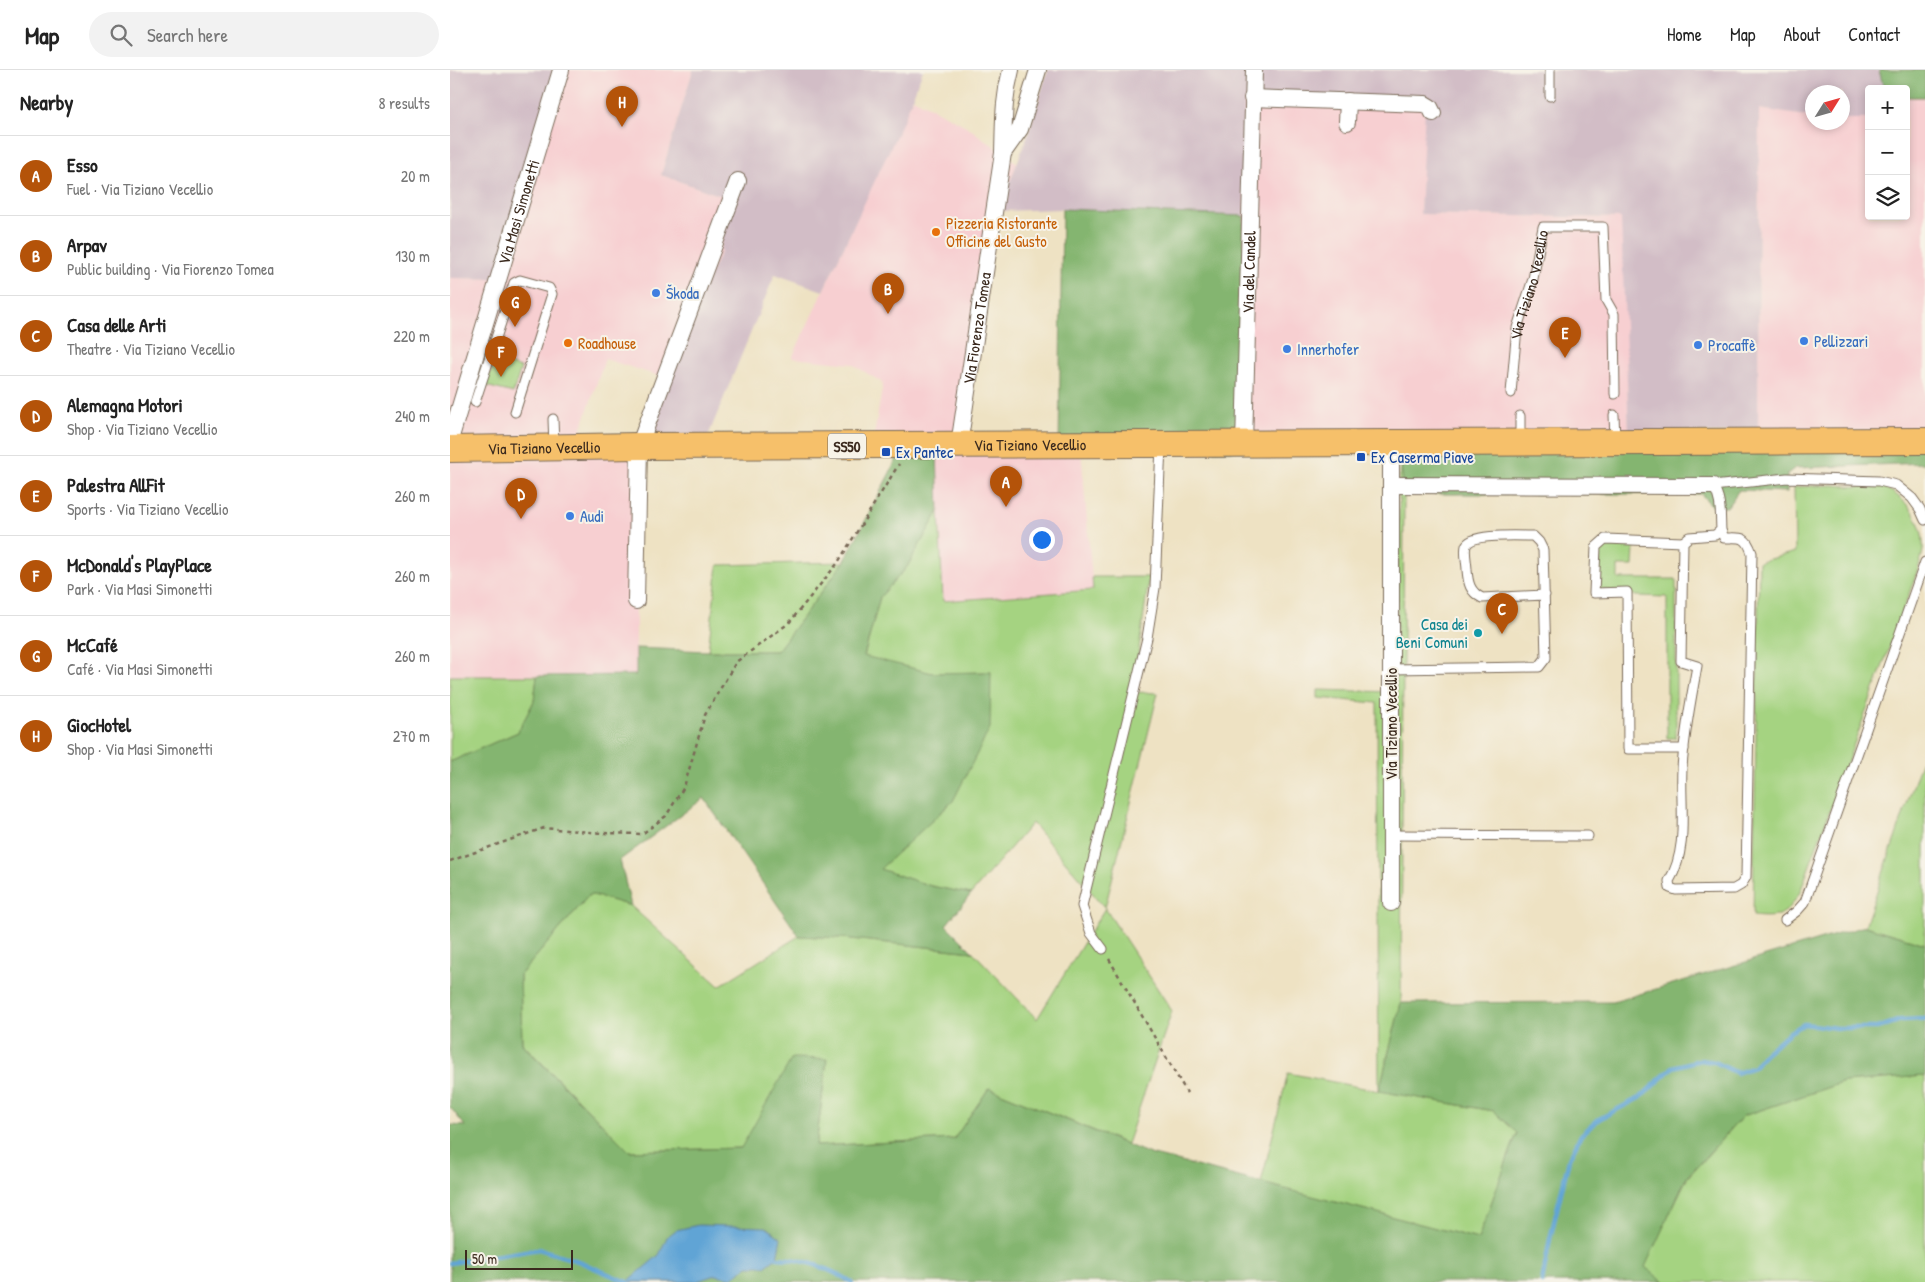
<!DOCTYPE html>
<meta charset="utf-8">
<style>
body{margin:0;font-family:"Patrick Hand",sans-serif;background:#f2f2f2;color:#222}
.controls{position:absolute;right:15px;top:15px;display:grid;overflow:hidden;border-radius:5px;box-shadow:0 2px 8px #0003}
.controls button{width:45px;height:45px;display:grid;place-items:center;padding:0;border:0;border-bottom:1px solid #e0e0e0;background:#fff;color:#222;font:25px sans-serif}
.compass{position:absolute;left:1355px;top:15px;width:45px;height:45px;border-radius:50%;background:#fff;box-shadow:0 2px 8px #0003;rotate:53deg}
.scale{position:absolute;left:15px;bottom:12px;width:108px;box-sizing:border-box;padding-left:5px;border:2px solid #3b2a1e;border-top:0;font-size:14px;line-height:18px;white-space:nowrap;color:#3b2a1e;-webkit-text-stroke:4px #f7f3e8;paint-order:stroke}
.you{position:absolute;left:591px;top:469px;width:18px;height:18px;margin:-12px;border:4px solid #fff;border-radius:50%;background:#1a73e8;box-shadow:0 0 0 8px #1a73e833}
.badge{display:grid;place-items:center;width:32px;height:32px;border-radius:50%;background:#b45309;color:#fff;font-size:16px;font-weight:700}
.pin{position:absolute;translate:-50% -41px;filter:drop-shadow(0 1px 2px #0008)}
.pin::after{content:'';position:absolute;top:26px;width:18px;height:15px;background:inherit;clip-path:polygon(0 0,100% 0,50% 100%)}
.list{margin:0;padding:0;list-style:none}
h2{display:flex;justify-content:space-between;align-items:center;height:65px;margin:0;padding:0 20px;font-size:21px}
h2 small{font-size:16px;font-weight:400;color:#767676}
.list li{display:grid;grid-template-columns:32px 1fr auto;gap:15px;align-items:center;box-sizing:border-box;height:80px;padding:0 20px;border-top:1px solid #e0e0e0}
.list b{display:block;font-size:19px;white-space:nowrap}
.list p{margin:0;font-size:16px;white-space:nowrap;color:#767676}
.list em{font-size:16px;font-style:normal;color:#767676}
.icon{flex:none;width:28px;height:28px;fill:none;stroke:currentColor;stroke-width:2;stroke-linecap:round;stroke-linejoin:round}
.map{position:relative;flex:none;width:1475px;height:1212px;overflow:hidden}
header{display:flex;align-items:center;gap:30px;box-sizing:border-box;height:70px;padding:0 25px;background:#fff;border-bottom:1px solid #e0e0e0}
header strong{font-size:24px}
nav{display:flex;gap:28px;margin-inline-start:auto;font-size:18px}
.search{width:350px;height:45px;background:#f2f2f2;display:flex;align-items:center;gap:12px;box-sizing:border-box;padding:0 18px;border-radius:28px;color:#767676;font-size:19px}
main{display:flex}
aside{flex:1;background:#fff}
.map>svg:first-child{display:block}
.built{fill:#f7cfd1}
.industrial{fill:#d2bdc6}
.green{fill:#a5d381;stroke:#707e50}
.forest{fill:#84b56f;stroke:#607046}
.water{fill:#60a4d5;stroke:#4e677a}
.lines{fill:none;stroke-linecap:round;stroke-linejoin:round}
.stream{stroke:#60a4d5;stroke-width:4.5}
.service-casing{stroke:#7a6a58;stroke-width:11}
.minor-casing{stroke:#7a6a58;stroke-width:18}
.primary-casing{stroke:#7a6a58;stroke-width:28}
.path{stroke:#7a6a58;stroke-width:2.5;stroke-dasharray:4 4;stroke-linecap:butt}
.service{stroke:#fff;stroke-width:9}
.minor{stroke:#fff;stroke-width:16}
.primary{stroke:#f6c06b;stroke-width:26}
.food-dot{fill:#e8710a;stroke:#f7f3e8;stroke-width:2}
.shop-dot{fill:#3f7fe0;stroke:#f7f3e8;stroke-width:2}
.transit-dot{fill:#1a4fb4;stroke:#f7f3e8;stroke-width:2}
.culture-dot{fill:#0f9aa8;stroke:#f7f3e8;stroke-width:2}
.labels{text-anchor:middle;dominant-baseline:central;stroke-width:4;stroke-linejoin:round;paint-order:stroke}
.shield{fill:#f7f3e8;stroke:#73665b;stroke-width:1}
.shield-label{font-size:15px;font-weight:bold;fill:#3b2a1e}
.street-label{font-size:16px;fill:#3b2a1e;stroke:#f7f3e8}
.food-label{font-size:16px;fill:#c56008;stroke:#f7f3e8;text-anchor:start}
.shop-label{font-size:16px;fill:#366cbe;stroke:#f7f3e8;text-anchor:start}
.transit-label{font-size:16px;fill:#164399;stroke:#f7f3e8;text-anchor:start}
.culture-label{font-size:16px;fill:#0d838f;stroke:#f7f3e8;text-anchor:end}
</style>
<header>
<strong>Map</strong>
<div class="search"><svg class="icon" aria-label="search" viewBox="0 0 24 24"><circle cx="10" cy="10" r="6"/><path d="M15 15l6 6"/></svg>Search here</div>
<nav><a>Home</a><a>Map</a><a>About</a><a>Contact</a></nav>
</header>
<main>
<aside>
<h2>Nearby<small>8 results</small></h2>
<ul class="list">
<li><span class="badge">A</span><div><b>Esso</b><p>Fuel · Via Tiziano Vecellio</p></div><em>20 m</em></li>
<li><span class="badge">B</span><div><b>Arpav</b><p>Public building · Via Fiorenzo Tomea</p></div><em>130 m</em></li>
<li><span class="badge">C</span><div><b>Casa delle Arti</b><p>Theatre · Via Tiziano Vecellio</p></div><em>220 m</em></li>
<li><span class="badge">D</span><div><b>Alemagna Motori</b><p>Shop · Via Tiziano Vecellio</p></div><em>240 m</em></li>
<li><span class="badge">E</span><div><b>Palestra AllFit</b><p>Sports · Via Tiziano Vecellio</p></div><em>260 m</em></li>
<li><span class="badge">F</span><div><b>McDonald's PlayPlace</b><p>Park · Via Masi Simonetti</p></div><em>260 m</em></li>
<li><span class="badge">G</span><div><b>McCafé</b><p>Café · Via Masi Simonetti</p></div><em>260 m</em></li>
<li><span class="badge">H</span><div><b>GiocHotel</b><p>Shop · Via Masi Simonetti</p></div><em>270 m</em></li>
</ul>
</aside>
<div class="map">
<svg width="1475" height="1212" viewBox="0 0 1475 1212">
<rect width="100%" height="100%" fill="#f7f3e8"/>
<filter id="ink" filterUnits="userSpaceOnUse"><feTurbulence type="fractalNoise" baseFrequency=".02" numOctaves="2"/><feDisplacementMap in="SourceGraphic" scale="10" xChannelSelector="R" yChannelSelector="G"/><feConvolveMatrix kernelMatrix="1 2 1 2 8 2 1 2 1" color-interpolation-filters="sRGB"/></filter>
<filter id="wash" filterUnits="userSpaceOnUse"><feTurbulence type="fractalNoise" baseFrequency=".0096" numOctaves="4" result="noise"/><feDisplacementMap in="SourceGraphic" scale="20" xChannelSelector="R" yChannelSelector="G"/><feGaussianBlur stdDeviation="1.12" result="paint"/><feColorMatrix in="noise" values="0 0 0 0 0 0 0 0 0 0 0 0 0 0 0 0 0 1.4 0 .05"/><feComposite in="paint" operator="in"/></filter>
<g filter="url(#wash)">
<rect width="100%" height="100%" fill="#eee2c3"/>
<!-- built -->
<g class="built">
<path d="M115,0H243L211,105L275,127L271,182L212,307L155,289L123,383L186,384V605L0,606V208L54,209Z"/>
<path d="M1456,27H1475V360L1308,362L1309,39L1362,47V52H1392L1393,49H1419V146H1456Z"/>
<path d="M463,28L516,56L567,93L549,141L507,381L631,380L643,520L493,531L487,382L421,383L433,313L402,294L342,288Z"/>
<path d="M794,31L976,37L970,144L1172,148L1179,364L793,381Z"/>
</g>
<!-- industrial -->
<g class="industrial">
<path d="M0,0H115L54,209L0,208Z"/>
<path d="M243,0H334L302,88L334,0H473L455,47L373,221L325,204L251,383L186,384L212,307L271,182L275,127L211,105Z"/>
<path d="M598,0H1429L1434,19H1419V49H1393L1392,22H1362V47L1309,39L1308,362L1179,364L1171,148L970,144L975,37L794,31V146L612,139L549,141L577,67Z"/>
</g>
<!-- green -->
<g class="green">
<path d="M45,290L71,298L63,323L36,316Z"/>
<path d="M950,383L954,424L951,933L929,1021L1044,1041L1067,1063L1028,1169L811,1113L838,1003L929,1021L927,633L868,628V620L946,622Z"/>
<path d="M1423,413C1452,422 1475,448 1473,480C1472,486 1470,493 1468,499L1350,822C1337,845 1329,849 1303,846L1309,492L1345,482L1344,417L1383,415L1408,417Z"/>
<path d="M489,441L493,531L643,520L642,507H699L683,622L708,623L655,838L722,941L677,1074L539,1018L504,1069L366,1076L377,989L291,1078L179,1081L72,973L70,905L140,824L181,836L269,916L349,866L392,868L523,882L587,949L655,838L582,753L521,824L481,816L429,799L503,731L541,602L482,603L414,587L430,527L457,497Z"/>
<path d="M1159,476H1184L1183,496H1168V509H1226V668H1217V527L1187,526L1181,524L1150,519V483L1152,479Z"/>
<path d="M394,492L327,581H258L268,495Z"/>
<path d="M0,606H87L84,631L68,662L0,692Z"/>
<path d="M1475,681V874L1415,856Z"/>
<path d="M1475,1006V1212H1214L1194,1197L1237,1108L1293,1046L1394,1012Z"/>
</g>
<!-- forest -->
<g class="forest">
<path d="M1429,0H1475V27H1456V19H1434Z"/>
<path d="M612,139L794,146L793,381L609,380Z"/>
<path d="M1475,360V393L1345,398L1337,404V422L1289,420L1277,437H1263L1251,424H954L950,383Z"/>
<path d="M487,382L489,441L457,497L430,527L414,586L482,603L541,602L540,658L503,731L430,799L481,816L521,824L496,855L523,882L392,868L349,866L254,728L170,790L181,836L140,824L70,905L72,974L179,1081L291,1078L342,988L377,989L366,1076L504,1069L539,1018L700,1084L1028,1169L1067,1063L1044,1041L929,1021L951,933L1163,932L1415,856L1475,874V1006L1394,1012L1293,1046L1236,1108L1195,1197L1214,1212H0V1055L15,1056L0,1037V692L68,662L84,631L87,606L186,605V578L258,581H327L394,492L450,383Z"/>
</g>
<!-- water -->
<path class="water" d="M248,1155L316,1157L331,1168L327,1188L316,1196H298L282,1208L265,1205L245,1212H177L209,1185L217,1167L226,1160Z"/>
<g class="lines">
<!-- stream -->
<g class="stream">
<path d="M327,1188C356,1189 377,1198 402,1212"/>
<path d="M0,1193L89,1179L128,1191L177,1212"/>
<path d="M1092,1212L1100,1169L1119,1089L1131,1065L1149,1049L1191,1027L1223,997L1250,990L1265,992L1287,1003L1304,997L1314,984L1340,962L1354,954L1387,958H1427L1451,950L1475,949"/>
</g>
</g>
</g>
<g filter="url(#ink)">
<g class="lines">
<!-- service casing -->
<g class="service-casing">
<g id="service">
<path d="M1100,26V0"/>
<path id="s1" d="M1061,323L1067,258L1083,209L1093,157H1153L1156,230L1164,244L1165,324"/>
<path d="M25,332L64,213L70,210L99,218L102,224L65,342"/>
<path d="M1164,345L1165,369"/>
<path d="M103,349L104,375"/>
<path d="M1070,370V346"/>
<path d="M1271,460L1274,468C1291,468 1296,465 1302,483L1296,807L1291,815L1284,819L1226,820L1220,818L1219,811C1239,779 1230,735 1232,699C1234,664 1241,630 1247,596L1231,591L1233,472L1239,467L1265,465L1271,460C1270,444 1272,430 1263,416L1337,408L1429,411L1446,415L1462,428L1470,439L1475,450"/>
<path d="M1233,472L1155,469L1146,477L1144,523L1177,522L1178,679H1234"/>
<path d="M941,599L1089,597L1096,588L1093,480L1089,472L1083,466C1070,466 1020,463 1016,476C1014,482 1017,493 1017,500C1018,513 1020,522 1032,528L1095,525"/>
<path d="M941,765L1138,766"/>
<path d="M1335,850L1347,841L1355,832L1475,492"/>
<path d="M653,879L641,863L632,836L697,568L705,518L711,375"/>
</g>
</g>
<!-- minor casing -->
<g class="minor-casing">
<g id="minor">
<path d="M802,28L975,34L980,37L983,43"/>
<path d="M897,52L898,31"/>
<path d="M553,83L570,59L588,0"/>
<path id="s2" d="M0,370L111,0"/>
<path id="s3" d="M794,374L804,0"/>
<path d="M941,374V833"/>
<path id="s4" d="M509,375L553,83C554,52 553,30 561,0"/>
<path d="M941,415L1263,416"/>
<path d="M186,531L189,376L288,111"/>
</g>
</g>
<!-- primary casing -->
<g class="primary-casing">
<g id="primary">
<path id="s5" d="M0,379L189,376L1475,371"/>
</g>
</g>
<!-- path -->
<g class="path">
<path d="M0,791L94,758L151,763L192,764L216,746L234,717L255,645L286,592L339,553L387,494L449,394"/>
<path d="M659,889L737,1023"/>
</g>
<!-- service -->
<use href="#service" class="service"/>
<!-- minor -->
<use href="#minor" class="minor"/>
<!-- primary -->
<use href="#primary" class="primary"/>
</g>
</g>
<!-- markers -->
<g class="food-dot">
<circle cx="486" cy="162" r="5"/>
<circle cx="118" cy="273" r="5"/>
</g>
<g class="shop-dot">
<circle cx="206" cy="223" r="5"/>
<circle cx="1354" cy="271" r="5"/>
<circle cx="1248" cy="275" r="5"/>
<circle cx="837" cy="279" r="5"/>
<circle cx="120" cy="446" r="5"/>
</g>
<g class="transit-dot">
<rect x="431" y="377" width="10" height="10" rx="2.5"/>
<rect x="906" y="382" width="10" height="10" rx="2.5"/>
</g>
<circle class="culture-dot" cx="1028" cy="563" r="5"/>
<g class="labels">
<!-- shield labels -->
<rect class="shield" x="378" y="363.5" width="38" height="25" rx="4"/>
<g class="shield-label">
<text x="397" y="376">SS50</text>
</g>
<!-- street labels -->
<g class="street-label">
<text stroke="none"><textPath href="#s2" startOffset="238">Via Masi Simonetti</textPath></text>
<text stroke="none"><textPath href="#s3" startOffset="172">Via del Candel</textPath></text>
<text stroke="none"><textPath href="#s1" startOffset="110">Via Tiziano Vecellio</textPath></text>
<text stroke="none"><textPath href="#s4" startOffset="118">Via Fiorenzo Tomea</textPath></text>
<text stroke="none"><textPath href="#s5" startOffset="580">Via Tiziano Vecellio</textPath></text>
<text stroke="none"><textPath href="#s5" startOffset="94">Via Tiziano Vecellio</textPath></text>
<text transform="translate(941 654) rotate(-90)">Via Tiziano Vecellio</text>
</g>
<!-- food labels -->
<g class="food-label">
<text x="496" y="153">Pizzeria Ristorante<tspan x="496" dy="18">Officine del Gusto</tspan></text>
<text x="128" y="273">Roadhouse</text>
</g>
<!-- shop labels -->
<g class="shop-label">
<text x="216" y="223">Škoda</text>
<text x="1364" y="271">Pellizzari</text>
<text x="1258" y="275">Procaffè</text>
<text x="847" y="279">Innerhofer</text>
<text x="130" y="446">Audi</text>
</g>
<!-- transit labels -->
<g class="transit-label">
<text x="446" y="382">Ex Pantec</text>
<text x="921" y="387">Ex Caserma Piave</text>
</g>
<!-- culture labels -->
<g class="culture-label">
<text x="1018" y="554">Casa dei<tspan x="1018" dy="18">Beni Comuni</tspan></text>
</g>
</g>
</svg>
<div class="controls">
<button>+</button>
<button>−</button>
<button><svg class="icon" aria-label="layers" viewBox="0 0 24 24"><path d="M12 4l9 5-9 5-9-5zM3 14l9 5 9-5"/></svg></button>
</div>
<svg class="compass" viewBox="-18 -18 36 36"><path d="M0-13l5 13h-10z" fill="#e53935"/><path d="M0 13l5-13h-10z" fill="#767676"/></svg>
<div class="scale">50 m</div>
<div class="you"></div>
<div class="pin badge" style="left:556px;top:437px">A</div>
<div class="pin badge" style="left:438px;top:244px">B</div>
<div class="pin badge" style="left:1052px;top:564px">C</div>
<div class="pin badge" style="left:71px;top:449px">D</div>
<div class="pin badge" style="left:1115px;top:288px">E</div>
<div class="pin badge" style="left:51px;top:307px">F</div>
<div class="pin badge" style="left:65px;top:257px">G</div>
<div class="pin badge" style="left:172px;top:57px">H</div>
</div>
</main>
